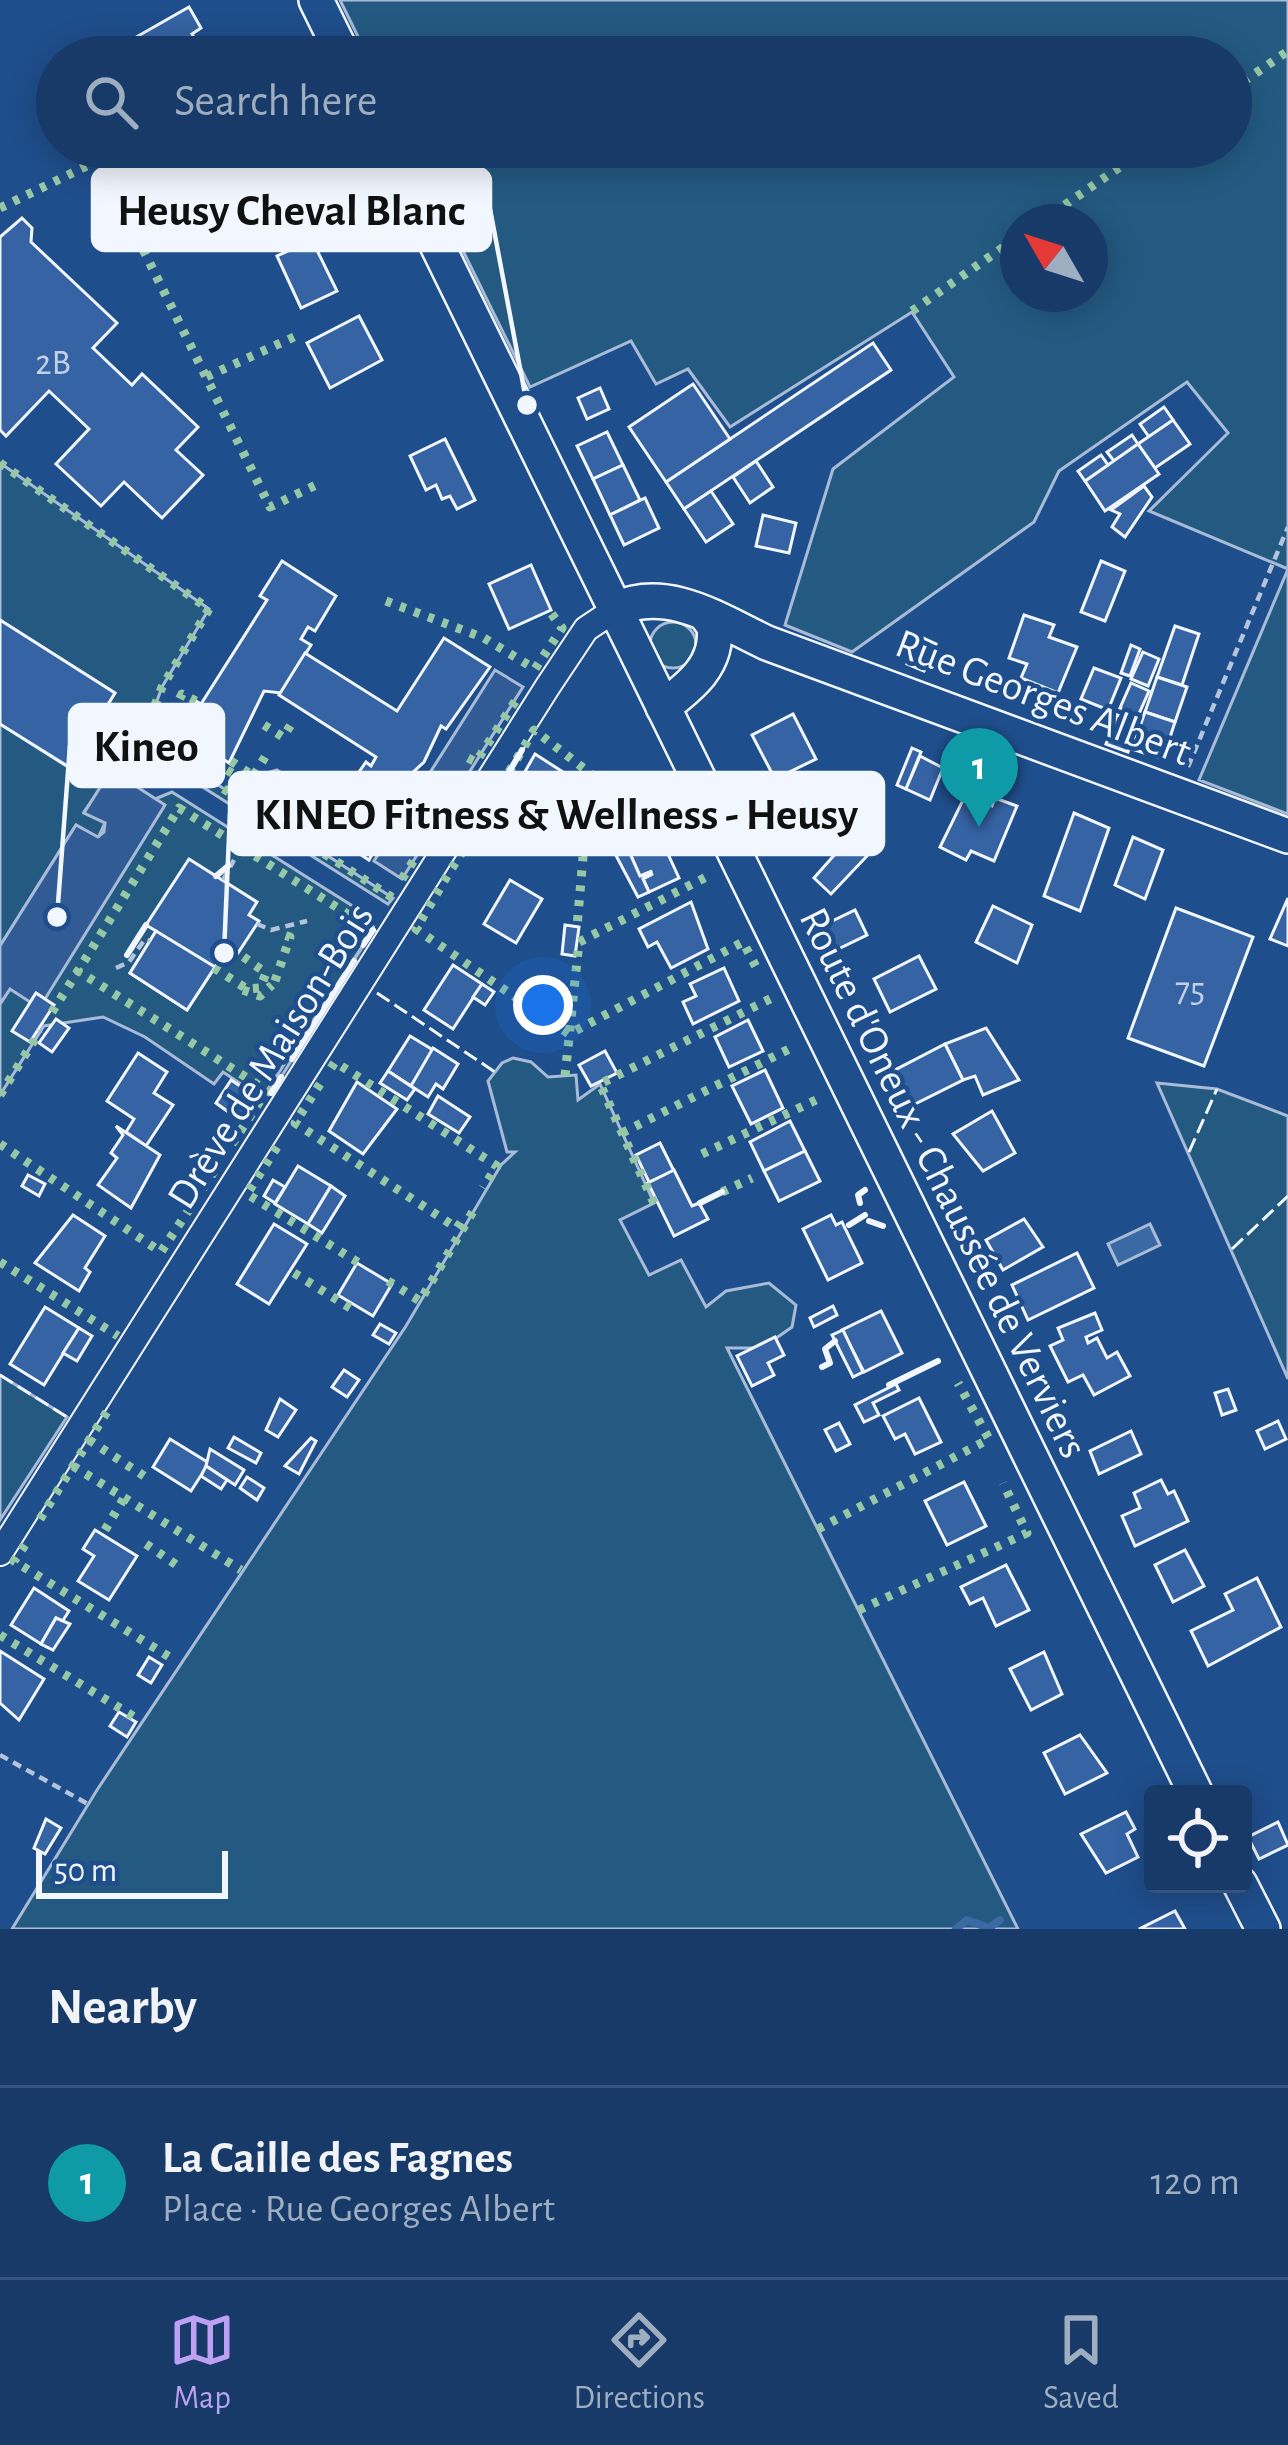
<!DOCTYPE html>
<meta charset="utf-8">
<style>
:root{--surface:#173a69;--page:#244571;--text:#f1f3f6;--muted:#9eadc0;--line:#36547d;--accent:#bca0f2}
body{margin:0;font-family:"Alegreya Sans",sans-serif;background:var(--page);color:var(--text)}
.controls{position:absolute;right:36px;bottom:36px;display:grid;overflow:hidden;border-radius:12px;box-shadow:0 6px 30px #0003}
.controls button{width:108px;height:108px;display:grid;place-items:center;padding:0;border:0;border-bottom:3px solid var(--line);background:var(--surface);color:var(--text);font:60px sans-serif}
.compass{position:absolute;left:1000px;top:204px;width:108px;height:108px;border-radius:50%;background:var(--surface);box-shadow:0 6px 30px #0003;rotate:309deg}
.scale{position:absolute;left:36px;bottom:30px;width:192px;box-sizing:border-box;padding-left:12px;border:6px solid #f2f6ff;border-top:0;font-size:33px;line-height:42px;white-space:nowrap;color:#f2f6ff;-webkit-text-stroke:9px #1f4e8c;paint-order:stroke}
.you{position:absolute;left:543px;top:1005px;width:42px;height:42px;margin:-30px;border:9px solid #fff;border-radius:50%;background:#1a73e8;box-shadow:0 0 0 18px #1a73e833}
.badge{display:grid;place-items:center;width:78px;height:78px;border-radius:50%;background:var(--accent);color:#fff;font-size:39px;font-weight:700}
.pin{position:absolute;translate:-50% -99px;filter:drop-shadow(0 3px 6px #0008)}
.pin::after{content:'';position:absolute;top:63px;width:42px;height:36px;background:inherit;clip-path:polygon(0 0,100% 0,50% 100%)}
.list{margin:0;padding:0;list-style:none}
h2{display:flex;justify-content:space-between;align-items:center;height:156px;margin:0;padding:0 48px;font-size:51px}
h2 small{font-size:39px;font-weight:400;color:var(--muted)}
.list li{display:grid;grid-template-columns:78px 1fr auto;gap:36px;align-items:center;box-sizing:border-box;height:192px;padding:0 48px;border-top:3px solid var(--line)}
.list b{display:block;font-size:45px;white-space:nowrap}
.list p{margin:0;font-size:39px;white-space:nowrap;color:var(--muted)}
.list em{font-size:39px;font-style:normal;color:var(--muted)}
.icon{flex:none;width:66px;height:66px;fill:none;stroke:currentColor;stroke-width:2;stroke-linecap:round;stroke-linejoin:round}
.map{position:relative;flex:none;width:1288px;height:1929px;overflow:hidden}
.search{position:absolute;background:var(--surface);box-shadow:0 6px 30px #0003;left:36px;right:36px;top:36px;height:132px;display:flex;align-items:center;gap:30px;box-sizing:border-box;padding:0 42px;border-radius:66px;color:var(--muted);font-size:45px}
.sheet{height:348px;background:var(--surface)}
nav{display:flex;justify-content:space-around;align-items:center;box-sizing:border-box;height:168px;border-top:3px solid var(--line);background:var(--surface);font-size:33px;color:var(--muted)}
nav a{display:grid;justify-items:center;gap:6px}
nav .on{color:var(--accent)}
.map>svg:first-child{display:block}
.green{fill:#245a82;stroke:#a8bbd7;stroke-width:3;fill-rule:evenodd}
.parking{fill:#305b95;stroke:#a8bbd7;stroke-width:3}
.water{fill:#3b69a3;stroke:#a8bbd7;stroke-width:3}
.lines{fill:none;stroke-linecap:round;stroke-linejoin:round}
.stream{stroke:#3b69a3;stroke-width:8}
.building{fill:#3563a3;stroke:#f2f6ff;stroke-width:3}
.street-casing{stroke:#f2f6ff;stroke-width:28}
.secondary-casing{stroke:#f2f6ff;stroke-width:38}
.path{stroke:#b3c4dc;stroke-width:4.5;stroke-dasharray:9 6;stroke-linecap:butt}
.street{stroke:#1f4e8c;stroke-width:24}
.secondary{stroke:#1f4e8c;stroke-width:33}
.hedge{stroke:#97c8a6;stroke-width:9;stroke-dasharray:6 9;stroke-linecap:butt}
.fence{stroke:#f2f6ff;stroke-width:3;stroke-dasharray:15 6;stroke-linecap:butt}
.wall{stroke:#f2f6ff;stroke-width:6}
.labels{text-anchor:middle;stroke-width:9;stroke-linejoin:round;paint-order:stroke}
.number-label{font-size:36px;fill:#c3d1e8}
.street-label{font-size:42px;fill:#f2f6ff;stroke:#1f4e8c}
.leader{fill:none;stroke:#f2f6ff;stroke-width:4.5}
.callout-dot{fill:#f2f6ff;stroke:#1f4e8c;stroke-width:4.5}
.callout{fill:#f2f6ff;stroke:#f2f6ff;stroke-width:4.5}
.callout-label{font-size:45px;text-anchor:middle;font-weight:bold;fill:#111}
</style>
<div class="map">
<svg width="1288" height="1929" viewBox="0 0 1288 1929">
<rect width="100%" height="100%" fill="#1f4e8c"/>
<g class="green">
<path d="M340 0H1288V814L1199 780 1288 569 1149 511 1228 433 1187 382 1059 471 1034 522 852 652 785 625 833 469 954 377 912 312 730 427 688 369 656 384 631 341 530 387 412 147H1231V57H368ZM1018 222H1090V294H1018Z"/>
<path d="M0 463 209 609 162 687 144 737 393 898 388 904 98 721 115 693 0 620Z"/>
<circle cx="673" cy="645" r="23"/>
<path d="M0 724 71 769 90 741 119 759 120 777 112 771 84 812 105 823 98 838 76 825 0 946Z"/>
<path d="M172 792 370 917 373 930 262 1098 223 1072 214 1084 145 1037 103 1017 44 1026 0 1095V1004L10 989 45 998 164 806 155 799Z"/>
<path d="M513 1058 531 1062 548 1077 576 1075 578 1100 600 1084 654 1203 620 1220 649 1275 681 1260 706 1307 726 1291 769 1283 796 1305 792 1327 762 1348H727L1018 1929H12L97 1790 406 1326 501 1165 515 1152H507L488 1081 502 1063Z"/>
<path d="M1157 1083 1217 1089 1288 1116V1379Z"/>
<path d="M0 1375 67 1417 0 1520Z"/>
</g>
<g class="parking">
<path d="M495 670 523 687 402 879 374 861Z"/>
<path d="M111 770 165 805 45 999 36 993 30 1002 10 989 0 1004V946L76 825 98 837 104 832 105 823 84 813Z"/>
<path d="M373 930 379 933 276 1096 271 1093Z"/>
</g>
<g class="water">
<path d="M277 770 313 793 305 811 265 787 267 773Z"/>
<path d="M1150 1224 1160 1245 1118 1265 1108 1244Z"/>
</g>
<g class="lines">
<path class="stream" d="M956 1929 967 1920 989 1928 1000 1920"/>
</g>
<g class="building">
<path d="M189 7 201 28 192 34 205 57H140L131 40Z"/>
<path d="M236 147H253L274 193 237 210 213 158Z"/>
<path d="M22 218 32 228 31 242 117 323 93 348 132 385 142 374 198 427 176 450 203 475 162 518 124 482 101 506 56 464 89 429 49 391 6 436 0 430V237Z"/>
<path d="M312 240 337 291 301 308 277 256Z"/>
<path d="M359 316 382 360 330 388 307 343Z"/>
<path d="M873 343 891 370 684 509 666 482Z"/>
<path d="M693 384 730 439 666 482 629 427Z"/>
<path d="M600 388 609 409 587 419 578 398Z"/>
<path d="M1164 407 1173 420 1149 437 1140 424Z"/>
<path d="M1173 420 1190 444 1155 468 1138 444Z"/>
<path d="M607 432 623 465 593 479 577 446Z"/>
<path d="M1132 435 1138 444 1114 461 1107 452Z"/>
<path d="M445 439 475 500 457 509 450 496 442 499 436 485 426 490 410 456Z"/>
<path d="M1138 444 1159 474 1105 511 1085 481Z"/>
<path d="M1101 455 1108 465 1085 481 1078 471Z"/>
<path d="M756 461 773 487 750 503 733 477Z"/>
<path d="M623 465 640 500 610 515 593 479Z"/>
<path d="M1144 486 1152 497 1125 537 1112 527 1120 514 1111 510Z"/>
<path d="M711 491 733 524 706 542 684 509Z"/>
<path d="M645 498 659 528 624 545 610 515Z"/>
<path d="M763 515 796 523 789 553 756 546Z"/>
<path d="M282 561 336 596 315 631 308 627 301 639 311 645 281 693 264 691 229 763 177 730 196 701 201 704 267 600 260 596Z"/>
<path d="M1101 561 1125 571 1105 621 1081 612Z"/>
<path d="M531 565 551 610 509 629 489 584Z"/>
<path d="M1024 615 1054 625 1049 637 1077 647 1058 693 1021 678 1027 664 1009 658Z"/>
<path d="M0 620 115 693 69 767 0 724Z"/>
<path d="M1175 626 1199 634 1182 685 1157 677Z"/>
<path d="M919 636 936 644 924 671 907 664Z"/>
<path d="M444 638 490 667 446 729 441 726 424 762 409 776 403 786 408 789 369 860 320 828 366 762 371 766 376 757 279 695 305 653 397 711Z"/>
<path d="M1131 645 1140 649 1130 676 1121 673Z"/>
<path d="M1143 652 1159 659 1148 686 1131 679Z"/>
<path d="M1094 668 1121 678 1108 710 1081 699Z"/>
<path d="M1157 677 1187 687 1175 722 1145 712Z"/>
<path d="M1131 683 1149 691 1138 716 1120 708Z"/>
<path d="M1145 712 1175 722 1163 759 1132 749Z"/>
<path d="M793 714 816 759 775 779 752 735Z"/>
<path d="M1117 715 1138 722 1128 752 1106 744Z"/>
<path d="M912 748 921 752 906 789 897 785Z"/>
<path d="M535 754 563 772 560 777 572 785 553 814 514 791Z"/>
<path d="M920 756 943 768 930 800 906 789Z"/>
<path d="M966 794 992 806 995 798 1017 806 994 861 971 851 966 860 940 847Z"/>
<path d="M1074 813 1109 828 1080 911 1044 896Z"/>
<path d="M661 823 669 839 663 843 679 878 649 892 643 879 652 871 640 876 624 840Z"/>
<path d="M1133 837 1163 850 1145 899 1115 885Z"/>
<path d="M624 840 640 876 653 874 643 879 649 892 638 897 612 848Z"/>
<path d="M844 844 867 856 831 894 814 878Z"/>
<path d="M189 859 257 902 249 915 259 921 238 953 228 947 187 1010 130 973 156 931 146 925Z"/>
<path d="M510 880 542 899 516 943 484 924Z"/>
<path d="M1288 898V946L1270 939Z"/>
<path d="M691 902 708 949 671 968 657 942 648 947 639 929Z"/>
<path d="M993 906 1032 925 1017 963 976 942Z"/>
<path d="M1176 908 1253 937 1204 1066 1128 1038Z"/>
<path d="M855 910 867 935 832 952 820 927Z"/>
<path d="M565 925 579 927 575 956 562 954Z"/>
<path d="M156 931 215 967 187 1010 130 973Z"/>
<path d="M919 956 936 989 890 1012 874 979Z"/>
<path d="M453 965 482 984 453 1029 424 1010Z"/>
<path d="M724 968 739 1001 693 1024 683 1002 696 996 690 984Z"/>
<path d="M482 984 494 992 485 1005 473 997Z"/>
<path d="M36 993 54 1005 30 1042 12 1031Z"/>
<path d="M56 1019 69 1028 52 1052 39 1043Z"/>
<path d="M748 1020 763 1051 729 1067 715 1037Z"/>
<path d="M986 1028 1019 1080 983 1095 975 1076 963 1080 945 1044Z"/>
<path d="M410 1036 433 1050 411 1086 388 1071Z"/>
<path d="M945 1044 963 1080 913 1105 895 1070Z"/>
<path d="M433 1048 458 1064 443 1089 436 1084 428 1097 411 1086Z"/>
<path d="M605 1051 617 1073 591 1086 579 1065Z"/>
<path d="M138 1053 167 1072 154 1093 173 1105 146 1146 126 1132 134 1119 107 1101Z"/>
<path d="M765 1070 783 1108 751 1124 732 1086Z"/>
<path d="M388 1071 415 1089 407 1100 380 1083Z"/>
<path d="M231 1080 257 1097 241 1121 216 1103Z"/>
<path d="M357 1082 397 1109 363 1154 329 1131Z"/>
<path d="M438 1096 470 1117 459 1133 428 1114Z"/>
<path d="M992 1111 1015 1153 983 1171 953 1134Z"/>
<path d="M790 1121 805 1151 764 1171 750 1142Z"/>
<path d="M116 1126 160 1155 131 1208 98 1185 117 1158 111 1153 123 1135Z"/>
<path d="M660 1143 674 1171 649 1182 636 1155Z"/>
<path d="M805 1151 820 1181 779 1201 764 1171Z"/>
<path d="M298 1166 331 1186 308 1224 275 1204Z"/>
<path d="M674 1170 692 1206 699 1203 708 1219 674 1236 648 1183Z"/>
<path d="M28 1175 45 1184 39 1196 22 1186Z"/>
<path d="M273 1180 285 1187 275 1203 264 1196Z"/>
<path d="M331 1186 345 1196 322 1233 308 1224Z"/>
<path d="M73 1215 105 1236 85 1268 90 1272 79 1291 35 1263Z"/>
<path d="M831 1215 836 1225 842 1222 862 1263 828 1280 803 1229Z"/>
<path d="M1024 1219 1043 1247 1003 1270 986 1240Z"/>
<path d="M274 1224 307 1244 269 1304 237 1284Z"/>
<path d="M1077 1253 1094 1288 1028 1320 1012 1285Z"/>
<path d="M357 1263 392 1284 373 1316 338 1295Z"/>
<path d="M833 1306 837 1315 814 1327 810 1318Z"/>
<path d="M45 1307 79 1328 44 1385 10 1364Z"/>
<path d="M881 1311 902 1353 864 1372 842 1330Z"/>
<path d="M1095 1313 1102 1330 1086 1337 1088 1343 1097 1338 1107 1358 1117 1352 1130 1376 1094 1395 1083 1375 1068 1382 1050 1346 1063 1340 1058 1328Z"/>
<path d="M380 1324 396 1333 389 1344 373 1335Z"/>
<path d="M79 1328 92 1336 77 1361 63 1353Z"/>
<path d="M843 1330 863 1372 853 1377 832 1335Z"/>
<path d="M775 1337 784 1355 768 1363 774 1375 752 1386 737 1356Z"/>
<path d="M344 1370 359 1380 347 1397 332 1387Z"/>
<path d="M896 1384 899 1390 873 1403 879 1415 864 1422 855 1405Z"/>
<path d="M1228 1389 1236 1410 1222 1415 1215 1393Z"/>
<path d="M919 1398 941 1442 915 1454 905 1434 895 1439 883 1416Z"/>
<path d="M280 1399 296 1410 278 1437 266 1430Z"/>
<path d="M1278 1421 1286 1439 1265 1449 1257 1431Z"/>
<path d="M839 1423 850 1444 836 1451 825 1430Z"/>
<path d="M1131 1431 1141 1454 1099 1474 1090 1451Z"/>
<path d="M234 1437 261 1453 256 1463 228 1448Z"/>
<path d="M311 1438 316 1441 299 1474 285 1466Z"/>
<path d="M170 1439 209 1463 191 1491 153 1467Z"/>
<path d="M210 1449 244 1470 235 1485 206 1466Z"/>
<path d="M206 1466 227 1480 221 1489 201 1476Z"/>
<path d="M247 1477 264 1488 257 1500 240 1488Z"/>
<path d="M1161 1480 1168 1494 1174 1491 1188 1521 1135 1546 1122 1516 1140 1508 1134 1493Z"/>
<path d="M964 1482 986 1526 947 1545 925 1501Z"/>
<path d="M95 1530 137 1556 109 1600 78 1581 94 1556 83 1549Z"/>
<path d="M1185 1550 1204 1586 1173 1602 1155 1565Z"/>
<path d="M1006 1565 1029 1610 996 1626 983 1598 970 1604 961 1587Z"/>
<path d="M1257 1578 1281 1627 1208 1666 1191 1631 1233 1610 1225 1594Z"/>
<path d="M34 1588 69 1611 62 1622 56 1618 41 1644 11 1625Z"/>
<path d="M56 1618 70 1624 53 1650 41 1644Z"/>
<path d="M0 1651 44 1679 19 1720 0 1703Z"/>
<path d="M1044 1652 1062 1694 1031 1710 1010 1669Z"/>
<path d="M149 1657 162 1665 151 1683 138 1675Z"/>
<path d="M119 1712 136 1722 127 1737 110 1726Z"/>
<path d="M1080 1735 1107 1773 1065 1794 1044 1753Z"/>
<path d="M1126 1812 1135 1829 1127 1834 1138 1857 1106 1873 1081 1834Z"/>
<path d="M46 1819 61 1828 45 1854 34 1848Z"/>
<path d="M1278 1822 1288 1845 1259 1859 1248 1837Z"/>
<path d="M1175 1911 1185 1929H1139Z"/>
</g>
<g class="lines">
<defs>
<path id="street" d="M0 1553 548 686 586 629 616 609"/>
<g id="secondary">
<path d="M316 0 344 57"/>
<path d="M389 147 1196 1794"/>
<path d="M616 609C668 585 720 621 767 643L1288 836"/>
<path d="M663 707C691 686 719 664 714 626L705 614"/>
<path d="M1240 1884 1263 1929"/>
</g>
</defs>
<use href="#street" class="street-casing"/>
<use href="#secondary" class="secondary-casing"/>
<g class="path">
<path d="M1188 767 1288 527"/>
<path d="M223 880 234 860"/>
<path d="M257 924 271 930 307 921"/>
<path d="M116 968 129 962 145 939 150 941"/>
<path d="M0 1755 88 1804"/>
</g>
<use href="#street" class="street"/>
<use href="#secondary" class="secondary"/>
<g class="hedge">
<path d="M1231 90 1288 51"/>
<path d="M0 208 99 160 206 377"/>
<path d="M1040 222 1149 147"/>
<path d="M912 311 1018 237"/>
<path d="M294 337 206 377 270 507 320 483"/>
<path d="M0 463 209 609 162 687 143 737 393 898"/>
<path d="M386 601 484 638 535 669 562 628 551 613"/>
<path d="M196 701 182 694 173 712 183 743 240 778"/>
<path d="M264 725 283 737 294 720"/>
<path d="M265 757 249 783 320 828"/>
<path d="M468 758 476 762 516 700"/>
<path d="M231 761 253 776"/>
<path d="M509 772 534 730 591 774 602 794 549 827"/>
<path d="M545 830 583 857 577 927"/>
<path d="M452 868 478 827"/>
<path d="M447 876 416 929 569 1034 743 942 756 967"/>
<path d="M402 879 451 801"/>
<path d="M214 968 247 989 260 988 266 973 238 953"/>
<path d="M275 981 290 937 284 935"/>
<path d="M243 990 260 996 272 985"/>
<path d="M52 1012 78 971"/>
<path d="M331 1068 335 1062 497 1166 483 1188"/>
<path d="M565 1076 579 942 710 875"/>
<path d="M320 1084 295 1123 457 1228 461 1222"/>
<path d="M271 1093 78 971 179 808 373 930"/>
<path d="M0 1095 40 1031"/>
<path d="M622 1133 793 1047"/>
<path d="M0 1144 161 1252 215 1170"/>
<path d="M232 1144 262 1098"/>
<path d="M277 1147 247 1194 364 1266"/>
<path d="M702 1154 818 1099"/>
<path d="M722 1192 752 1178"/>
<path d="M654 1203 600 1084 772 998"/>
<path d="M0 1262 118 1336"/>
<path d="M294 1273 355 1311"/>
<path d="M388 1281 420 1301 475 1208"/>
<path d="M89 1440 144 1476"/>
<path d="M73 1466 241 1570"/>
<path d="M40 1519 108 1410"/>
<path d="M818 1529 989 1439 958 1383"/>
<path d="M105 1530 124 1498"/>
<path d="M146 1544 181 1568"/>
<path d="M25 1545 14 1561 176 1661"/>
<path d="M859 1610 1027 1533 1003 1483"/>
<path d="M0 1635 136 1718"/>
</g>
<g class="fence">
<path d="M377 993 495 1072"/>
<path d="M1189 1152 1217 1089"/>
<path d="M1232 1249 1288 1196"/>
<path d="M0 1375 67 1417"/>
</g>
<g class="wall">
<path d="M509 772 522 750"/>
<path d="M494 797 522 816"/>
<path d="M216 876 228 866"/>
<path d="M363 945 373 930"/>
<path d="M127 955 146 925"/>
<path d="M292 1059 354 961"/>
<path d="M271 1093 281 1077"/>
<path d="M700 1203 722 1192"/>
<path d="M860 1203 858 1195 865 1190"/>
<path d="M869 1221 883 1226"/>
<path d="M849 1225 865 1215"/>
<path d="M822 1367 830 1363 825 1349 835 1341"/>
<path d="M889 1385 938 1361"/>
</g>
</g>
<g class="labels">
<g class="number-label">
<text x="53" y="374">2B</text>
<text x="1190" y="1001">75</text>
</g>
<g class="street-label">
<text transform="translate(1044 696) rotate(21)" y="15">Rue Georges Albert</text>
<text transform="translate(269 1055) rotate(-58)" y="15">Drève de Maison-Bois</text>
<text transform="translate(945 1182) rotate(64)" y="15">Route d'Oneux - Chaussée de Verviers</text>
</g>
</g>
<path class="leader" d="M527 405L490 209M57 917L70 745M224 953L230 813"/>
<g class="callout-dot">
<circle cx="527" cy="405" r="12"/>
<circle cx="57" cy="917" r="12"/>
<circle cx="224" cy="953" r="12"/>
</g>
<g class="callout">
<rect x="93" y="169" width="397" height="81" rx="12"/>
<rect x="70" y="705" width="153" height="81" rx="12"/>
<rect x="230" y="773" width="653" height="81" rx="12"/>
</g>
<g class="callout-label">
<text x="291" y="225">Heusy Cheval Blanc</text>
<text x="146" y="761">Kineo</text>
<text x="556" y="829">KINEO Fitness &amp; Wellness - Heusy</text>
</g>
</svg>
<div class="controls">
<button><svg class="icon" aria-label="locate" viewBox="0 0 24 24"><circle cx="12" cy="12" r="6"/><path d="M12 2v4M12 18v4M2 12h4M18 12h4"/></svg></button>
</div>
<svg class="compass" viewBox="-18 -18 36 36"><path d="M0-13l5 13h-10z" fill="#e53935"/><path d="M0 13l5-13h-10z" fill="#9eadc0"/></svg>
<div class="scale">50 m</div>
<div class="you"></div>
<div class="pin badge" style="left:979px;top:827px;background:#0f9aa8">1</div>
<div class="search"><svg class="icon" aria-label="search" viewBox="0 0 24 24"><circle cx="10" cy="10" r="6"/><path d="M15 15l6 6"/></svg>Search here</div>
</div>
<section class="sheet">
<h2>Nearby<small></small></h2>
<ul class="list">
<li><span class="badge" style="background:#0f9aa8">1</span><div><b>La Caille des Fagnes</b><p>Place · Rue Georges Albert</p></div><em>120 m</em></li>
</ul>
</section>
<nav>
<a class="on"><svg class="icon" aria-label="map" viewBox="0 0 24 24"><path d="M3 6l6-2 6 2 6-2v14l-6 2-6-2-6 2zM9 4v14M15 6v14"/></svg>Map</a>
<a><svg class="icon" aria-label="directions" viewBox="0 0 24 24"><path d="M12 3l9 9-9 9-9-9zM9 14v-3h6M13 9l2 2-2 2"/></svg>Directions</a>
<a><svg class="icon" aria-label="saved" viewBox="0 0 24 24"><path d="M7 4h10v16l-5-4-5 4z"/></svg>Saved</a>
</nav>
